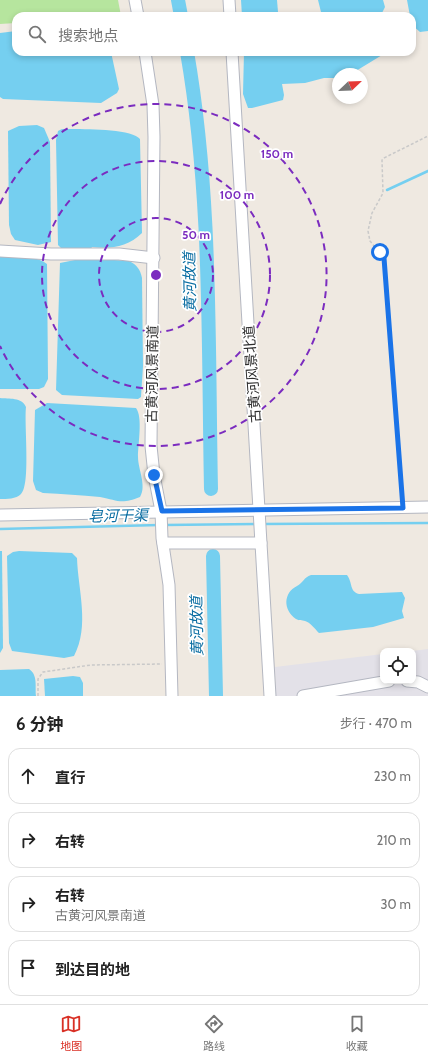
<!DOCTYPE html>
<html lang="zh">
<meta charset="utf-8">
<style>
:root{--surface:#fff;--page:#f2f2f2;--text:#222;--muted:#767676;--line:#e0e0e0;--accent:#d93025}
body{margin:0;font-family:Cabin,"Noto Sans SC",sans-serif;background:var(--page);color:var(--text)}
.controls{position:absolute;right:12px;bottom:12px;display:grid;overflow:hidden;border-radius:8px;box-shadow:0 2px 6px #0003}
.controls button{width:36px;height:36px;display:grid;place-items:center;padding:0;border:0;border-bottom:1px solid var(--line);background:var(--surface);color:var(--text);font:20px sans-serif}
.compass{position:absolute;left:332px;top:68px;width:36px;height:36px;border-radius:50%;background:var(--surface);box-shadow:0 2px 6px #0003;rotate:67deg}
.stop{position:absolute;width:12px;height:12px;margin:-9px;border:3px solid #1a73e8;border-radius:50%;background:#fff}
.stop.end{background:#1a73e8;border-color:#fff;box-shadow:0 1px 4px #0008}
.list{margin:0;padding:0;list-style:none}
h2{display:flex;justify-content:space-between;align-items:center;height:52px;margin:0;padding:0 16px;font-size:17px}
h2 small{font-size:13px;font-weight:400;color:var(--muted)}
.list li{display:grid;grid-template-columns:26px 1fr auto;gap:12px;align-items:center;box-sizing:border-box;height:56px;margin:0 8px 8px;padding:0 8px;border:1px solid var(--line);border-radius:12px}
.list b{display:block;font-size:15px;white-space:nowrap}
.list p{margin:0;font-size:13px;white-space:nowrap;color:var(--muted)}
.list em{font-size:13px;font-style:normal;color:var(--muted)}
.icon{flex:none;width:22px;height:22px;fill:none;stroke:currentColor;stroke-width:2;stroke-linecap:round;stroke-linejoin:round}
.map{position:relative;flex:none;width:428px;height:696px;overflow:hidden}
.search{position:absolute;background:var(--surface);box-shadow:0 2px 6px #0003;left:12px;right:12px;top:12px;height:44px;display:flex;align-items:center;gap:10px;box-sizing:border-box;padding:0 14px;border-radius:12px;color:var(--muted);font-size:15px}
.sheet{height:308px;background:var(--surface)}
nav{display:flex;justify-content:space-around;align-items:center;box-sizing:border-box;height:56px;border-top:1px solid var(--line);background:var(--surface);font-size:11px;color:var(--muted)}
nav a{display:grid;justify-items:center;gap:2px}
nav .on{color:var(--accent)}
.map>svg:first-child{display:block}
.industrial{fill:#e3e1e8}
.green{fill:#b6e59e}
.water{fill:#75cff0}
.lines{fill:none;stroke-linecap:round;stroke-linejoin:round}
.stream{stroke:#75cff0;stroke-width:2.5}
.river{stroke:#75cff0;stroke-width:14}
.minor-casing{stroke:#b4b7c1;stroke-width:13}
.path{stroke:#c9c9c9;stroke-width:1.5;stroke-dasharray:3 2;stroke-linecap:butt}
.minor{stroke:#fff;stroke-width:11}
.route{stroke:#1a73e8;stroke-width:5}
.ring{fill:none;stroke:#7b2cbf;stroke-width:2;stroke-dasharray:7 5}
.labels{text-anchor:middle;stroke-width:3.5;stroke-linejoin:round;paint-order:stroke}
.street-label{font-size:14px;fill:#2e2e2e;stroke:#fff}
.water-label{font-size:15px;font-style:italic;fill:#0d6fa3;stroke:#fff}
.centre{fill:#7b2cbf;stroke:#fff;stroke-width:2}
.ring-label{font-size:12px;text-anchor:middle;font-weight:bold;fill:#7b2cbf;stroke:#fff;stroke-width:3.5;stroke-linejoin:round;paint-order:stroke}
</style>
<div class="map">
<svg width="428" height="696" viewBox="0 0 428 696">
<rect width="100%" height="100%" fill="#efe9e1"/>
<path class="industrial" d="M428 649V696H276L275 667 383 654V681H413L412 651Z"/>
<path class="green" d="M0 0H118L121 16H16V23L0 24Z"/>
<g class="water">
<path d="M241 0H277L278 12 265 16H242Z"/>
<path d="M318 0H383L385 7 382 13 373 16H322Z"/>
<path d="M407 0H428V31L420 32 412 25V16H410Z"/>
<path d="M16 31V52H111L119 89 117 93 101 103 3 99 0 97V33Z"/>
<path d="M244 52H387L351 74H338V78H324L305 83 282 84 284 95 283 100 252 108H248L243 94Z"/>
<path d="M37 125 44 128 50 142 51 242 38 245 15 240 11 234 9 225 8 131 19 126Z"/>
<path d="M62 129C76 129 132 128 140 139L142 233C128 247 111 249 92 247L91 249H62L58 245 56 140 58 131Z"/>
<path d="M0 256C14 256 36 255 47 264L48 379 44 387 39 389H0Z"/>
<path d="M85 258 129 261C137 265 140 269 142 278L143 366 141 397 138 399 62 395 56 390 60 263Z"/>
<path d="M0 398C9 399 22 397 26 407 24 424 31 485 21 494 16 499 7 499 0 499Z"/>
<path d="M47 403 136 408C143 417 138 444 138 457 138 469 147 486 140 497 121 505 117 500 100 497 81 495 62 494 43 493L36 490 33 481 35 410Z"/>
<path d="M0 551H2L3 648 0 653Z"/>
<path d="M19 551 72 553 77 558C78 590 90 626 74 656L64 658 12 651 9 643 7 556 13 552Z"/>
<path d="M311 575H347C353 583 349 591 359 594L402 592 405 598 402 611 404 618 373 627 319 633C315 629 310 622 305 621 302 620 299 621 296 619 283 610 283 593 297 586 303 583 304 577 311 575Z"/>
<path d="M29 669C38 675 35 686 36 696H0V670Z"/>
<path d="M73 676 80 677 83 683V696H45L44 679Z"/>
</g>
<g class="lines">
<g class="stream">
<path d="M387 190 428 171"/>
<path d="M262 524 428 523"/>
<path d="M164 525 257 524"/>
<path d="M0 529 159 525"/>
</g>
<g class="river">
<path d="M178 0 181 16"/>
<path d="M187 52C212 195 208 344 211 489"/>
<path d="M213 556 216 696"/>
</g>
<defs>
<g id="minor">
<path d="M135 0 138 16"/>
<path d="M229 0 230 16"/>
<path d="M145 52 153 105 154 137 151 446 154 475 161 511 162 538 169 585 172 696"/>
<path d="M232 52 270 696"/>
<path d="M0 251 51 254H119L154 258"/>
<path d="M0 515 428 507"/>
<path d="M163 543H261"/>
<path d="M407 681 418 682 428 687"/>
<path d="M303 696 389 681"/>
</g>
</defs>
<use href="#minor" class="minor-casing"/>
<g class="path">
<path d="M402 498 384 258 370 241 368 231 372 213 383 193 382 160 384 158 428 136"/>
<path d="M38 696V679L43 672 91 665 162 664"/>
</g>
<use href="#minor" class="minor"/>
</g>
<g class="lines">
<path class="route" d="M154 475 162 511 403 508 384 258 380 252"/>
</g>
<g class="ring">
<circle cx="156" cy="275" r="57"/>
<circle cx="156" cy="275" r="114"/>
<path d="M0 204A171 171 0 1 1 0 346"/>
</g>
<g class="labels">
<g class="street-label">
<text transform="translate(152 374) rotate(-89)" y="5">古黄河风景南道</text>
<text transform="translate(252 374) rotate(-94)" y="5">古黄河风景北道</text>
</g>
<g class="water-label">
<text transform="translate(190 282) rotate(-91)" y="5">黄河故道</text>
<text transform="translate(118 516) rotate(-1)" y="5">皂河干渠</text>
<text transform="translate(197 626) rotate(-91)" y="5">黄河故道</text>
</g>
</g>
<circle cx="156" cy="275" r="6" class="centre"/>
<g class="ring-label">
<text x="277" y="158">150 m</text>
<text x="237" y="199">100 m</text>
<text x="196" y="239">50 m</text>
</g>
</svg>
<div class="controls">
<button><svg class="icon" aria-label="locate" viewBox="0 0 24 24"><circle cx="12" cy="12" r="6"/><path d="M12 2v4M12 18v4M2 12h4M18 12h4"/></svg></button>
</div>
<svg class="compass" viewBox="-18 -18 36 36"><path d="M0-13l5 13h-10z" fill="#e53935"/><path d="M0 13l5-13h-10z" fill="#767676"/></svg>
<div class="stop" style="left:380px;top:252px"></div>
<div class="stop end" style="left:154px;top:475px"></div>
<div class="search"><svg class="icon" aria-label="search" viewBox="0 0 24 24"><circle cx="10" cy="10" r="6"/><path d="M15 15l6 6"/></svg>搜索地点</div>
</div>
<section class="sheet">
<h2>6 分钟<small>步行 · 470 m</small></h2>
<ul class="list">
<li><svg class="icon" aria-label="ahead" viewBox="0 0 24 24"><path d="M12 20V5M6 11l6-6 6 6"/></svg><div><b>直行</b></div><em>230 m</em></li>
<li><svg class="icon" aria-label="right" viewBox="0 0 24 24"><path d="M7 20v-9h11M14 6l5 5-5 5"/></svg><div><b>右转</b></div><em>210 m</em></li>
<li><svg class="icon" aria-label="right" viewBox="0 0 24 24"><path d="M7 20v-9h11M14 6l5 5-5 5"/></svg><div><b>右转</b><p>古黄河风景南道</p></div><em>30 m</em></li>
<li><svg class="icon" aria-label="arrive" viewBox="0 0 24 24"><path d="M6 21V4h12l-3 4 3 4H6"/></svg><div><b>到达目的地</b></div></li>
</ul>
</section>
<nav>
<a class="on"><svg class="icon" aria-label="map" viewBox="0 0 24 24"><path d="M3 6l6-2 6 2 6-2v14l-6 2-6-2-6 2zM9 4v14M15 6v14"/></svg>地图</a>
<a><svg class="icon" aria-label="directions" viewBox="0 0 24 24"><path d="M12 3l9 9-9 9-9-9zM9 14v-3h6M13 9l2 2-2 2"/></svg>路线</a>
<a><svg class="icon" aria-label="saved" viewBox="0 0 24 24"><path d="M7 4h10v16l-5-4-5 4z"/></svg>收藏</a>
</nav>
